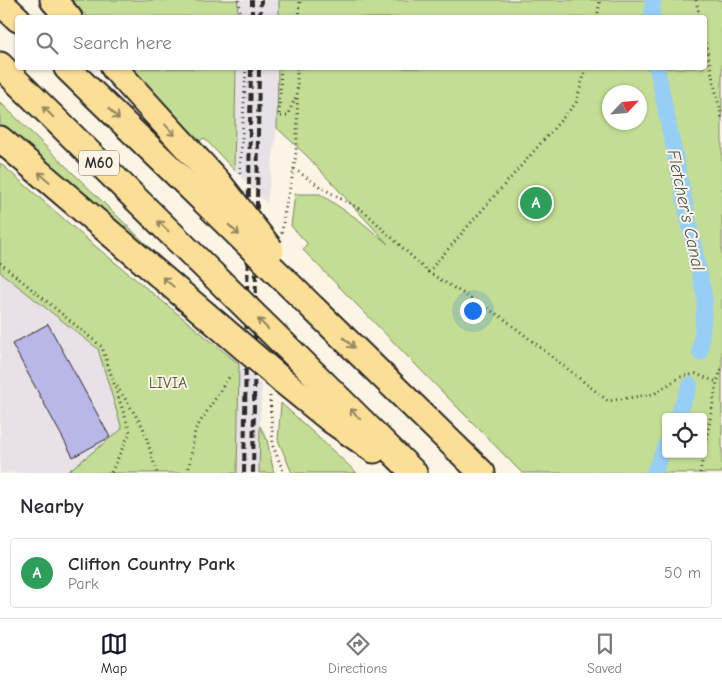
<!DOCTYPE html>
<style>
:root{--surface:#fff;--page:#f2f2f3;--text:#2b2b33;--muted:#7c7c81;--line:#e1e1e2;--accent:#111827}
body{margin:0;font-family:"Comic Neue",sans-serif;background:var(--page);color:var(--text)}
.controls{position:absolute;right:15px;bottom:15px;display:grid;overflow:hidden;border-radius:5px;box-shadow:0 1px 4px #0004}
.controls button{width:45px;height:45px;display:grid;place-items:center;padding:0;border:0;border-bottom:1px solid var(--line);background:var(--surface);color:var(--text);font:25px sans-serif}
.compass{position:absolute;left:602px;top:85px;width:45px;height:45px;border-radius:50%;background:var(--surface);box-shadow:0 1px 4px #0004;rotate:64deg}
.you{position:absolute;left:472px;top:310px;width:18px;height:18px;margin:-12px;border:4px solid #fff;border-radius:50%;background:#1a73e8;box-shadow:0 0 0 8px #1a73e833}
.badge{display:grid;place-items:center;width:32px;height:32px;border-radius:50%;background:var(--accent);color:#fff;font-size:16px;font-weight:700}
.pin{position:absolute;translate:-50% -50%;border:2px solid #fff;box-shadow:0 1px 5px #0006}
.list{margin:0;padding:0;list-style:none}
h2{display:flex;justify-content:space-between;align-items:center;height:65px;margin:0;padding:0 20px;font-size:21px}
h2 small{font-size:16px;font-weight:400;color:var(--muted)}
.list li{display:grid;grid-template-columns:32px 1fr auto;gap:15px;align-items:center;box-sizing:border-box;height:70px;margin:0 10px 10px;padding:0 10px;border:1px solid var(--line);border-radius:5px}
.list b{display:block;font-size:19px;white-space:nowrap}
.list p{margin:0;font-size:16px;white-space:nowrap;color:var(--muted)}
.list em{font-size:16px;font-style:normal;color:var(--muted)}
.icon{flex:none;width:28px;height:28px;fill:none;stroke:currentColor;stroke-width:2;stroke-linecap:round;stroke-linejoin:round}
.map{position:relative;flex:none;width:722px;height:473px;overflow:hidden}
.search{position:absolute;background:var(--surface);box-shadow:0 1px 4px #0004;left:15px;right:15px;top:15px;height:55px;display:flex;align-items:center;gap:12px;box-sizing:border-box;padding:0 18px;border-radius:5px;color:var(--muted);font-size:19px}
.sheet{height:145px;background:var(--surface)}
nav{display:flex;justify-content:space-around;align-items:center;box-sizing:border-box;height:70px;border-top:1px solid var(--line);background:var(--surface);font-size:14px;color:var(--muted)}
nav a{display:grid;justify-items:center;gap:2px}
nav .on{color:var(--accent)}
.map>svg:first-child{display:block}
.built{fill:#e8e2e6}
.green{fill:#c3dd94;stroke:#778460;fill-rule:evenodd}
.lines{fill:none;stroke-linecap:round;stroke-linejoin:round}
.canal{stroke:#97cef6;stroke-width:16}
.building{fill:#b9b6e8;stroke:#2b2b2b}
.highway-casing{stroke:#2b2b2b;stroke-width:29}
.path{stroke:#2b2b2b;stroke-width:3;stroke-dasharray:1 4;stroke-linecap:butt}
.highway{stroke:#fbdf96;stroke-width:25}
.rail{stroke:#2b2b2b;stroke-width:4;stroke-dasharray:8 4;stroke-linecap:butt}
.highway-bridge-casing{stroke:#2b2b2b;stroke-width:29;stroke-linecap:butt}
.highway-bridge{stroke:#fbdf96;stroke-width:25}
.oneway{stroke:#938560}
.labels{text-anchor:middle;stroke-width:4;stroke-linejoin:round;paint-order:stroke}
.shield{fill:#fcf5e5;stroke:#6a6863;stroke-width:1}
.shield-label{font-size:15px;font-weight:bold;fill:#2b2b2b}
.park-label{font-size:16px;fill:#515845;stroke:#fcf5e5}
.water-label{font-size:18px;font-style:italic;fill:#46545e;stroke:#fcf5e5}
</style>
<div class="map">
<svg width="722" height="473" viewBox="0 0 722 473">
<rect width="100%" height="100%" fill="#fcf5e5"/>
<filter id="ink" filterUnits="userSpaceOnUse"><feTurbulence type="fractalNoise" baseFrequency=".02" numOctaves="2"/><feDisplacementMap in="SourceGraphic" scale="10" xChannelSelector="R" yChannelSelector="G"/><feConvolveMatrix kernelMatrix="1 2 1 2 8 2 1 2 1" color-interpolation-filters="sRGB"/></filter>
<g filter="url(#ink)">
<g class="built">
<path d="M238 0H279V17L237 18Z"/>
<path d="M236 68H278L277 128 267 204 234 170Z"/>
<path d="M0 272 98 349 122 429 90 473H0Z"/>
<path d="M228 353 262 385 260 426 267 440 274 473H223Z"/>
</g>
<g class="green">
<path d="M72 0H238L237 17H87Z"/>
<path d="M279 0H722V473H522L303 250 307 243 291 226 295 194H320L359 220 388 244 307 156 277 128 278 68H704V18H279ZM610 92H640V122H610ZM666 417H703V454H666Z"/>
<path d="M131 68H236L234 170 204 138 200 141Z"/>
<path d="M0 102 178 275 174 279 0 126Z"/>
<path d="M0 163 89 241 239 364 237 473H66L122 429 98 349 0 272Z"/>
<path d="M281 403 357 473H292L278 440Z"/>
<path d="M260 426 267 440 274 473H259Z"/>
</g>
<g class="lines">
<g class="canal">
<path d="M652 18 653 0"/>
<path d="M657 68 705 300 700 353"/>
<path d="M677 417 690 385"/>
<path d="M654 473 666 444"/>
</g>
</g>
<path class="building" d="M48 324 110 437 73 457 12 344Z"/>
<g class="lines">
<defs>
<g id="highway">
<path d="M53 0 69 18"/>
<path d="M0 2 18 19"/>
<path d="M0 65 198 260"/>
<path d="M67 68 199 196"/>
<path d="M114 68 218 182"/>
<path d="M0 139 205 314"/>
<path d="M314 309 482 473"/>
<path d="M298 358 414 473"/>
<path d="M283 381 331 420 374 450"/>
</g>
</defs>
<use href="#highway" class="highway-casing"/>
<g class="path">
<path d="M239 0 241 18"/>
<path d="M696 0 700 18"/>
<path d="M299 18 300 0"/>
<path d="M597 18 600 0"/>
<path d="M704 38 722 119"/>
<path d="M281 68 279 116H287L296 97"/>
<path d="M294 169 322 188 365 212 428 272 503 318 608 401 654 394 680 377 696 374 717 382"/>
<path d="M240 173 246 68"/>
<path d="M282 233C284 210 290 190 294 168 299 135 297 101 297 68"/>
<path d="M0 263 102 347 130 432 111 473"/>
<path d="M428 272 576 103 586 68"/>
<path d="M117 386 143 427 157 473"/>
<path d="M270 396 273 446 284 473"/>
<path d="M188 473 195 430 231 374"/>
<path d="M700 473 717 382 722 367"/>
</g>
<use href="#highway" class="highway"/>
<g class="rail">
<path d="M252 18V0"/>
<path d="M260 18 261 0"/>
<path d="M244 473 251 68"/>
<path d="M253 473 259 68"/>
</g>
<defs>
<g id="highway-bridge">
<path d="M218 182 271 250"/>
<path d="M199 196 314 309"/>
<path d="M198 260 298 358"/>
<path d="M205 314 283 381"/>
</g>
</defs>
<use href="#highway-bridge" class="highway-bridge-casing"/>
<use href="#highway-bridge" class="highway-bridge"/>
</g>
<defs><path id="oneway-shaft" d="M-6 0H5M1.5-3L5.5 0L1.5 3" fill="none" stroke-width="1.6" stroke-linecap="round" stroke-linejoin="round" transform="scale(1.25)"/></defs>
<g class="oneway">
<use href="#oneway-shaft" transform="translate(48 112) rotate(-135)"/>
<use href="#oneway-shaft" transform="translate(114 114) rotate(44)"/>
<use href="#oneway-shaft" transform="translate(170 130) rotate(48)"/>
<use href="#oneway-shaft" transform="translate(44 177) rotate(-139)"/>
<use href="#oneway-shaft" transform="translate(163 226) rotate(-136)"/>
<use href="#oneway-shaft" transform="translate(234 230) rotate(44)"/>
<use href="#oneway-shaft" transform="translate(168 282) rotate(-140)"/>
<use href="#oneway-shaft" transform="translate(263 324) rotate(-135)"/>
<use href="#oneway-shaft" transform="translate(349 343) rotate(44)"/>
<use href="#oneway-shaft" transform="translate(355 414) rotate(-135)"/>
</g>
</g>
<g class="labels">
<rect class="shield" x="79" y="150.5" width="40" height="25" rx="4"/>
<g class="shield-label">
<text x="99" y="168">M60</text>
</g>
<g class="park-label">
<text x="168" y="388">LIVIA</text>
</g>
<g class="water-label">
<text transform="translate(686 210) rotate(78)" y="6">Fletcher's Canal</text>
</g>
</g>
</svg>
<div class="controls">
<button><svg class="icon" aria-label="locate" viewBox="0 0 24 24"><circle cx="12" cy="12" r="6"/><path d="M12 2v4M12 18v4M2 12h4M18 12h4"/></svg></button>
</div>
<svg class="compass" viewBox="-18 -18 36 36"><path d="M0-13l5 13h-10z" fill="#e53935"/><path d="M0 13l5-13h-10z" fill="#7c7c81"/></svg>
<div class="you"></div>
<div class="pin badge" style="left:536px;top:203px;background:#2e9e5b">A</div>
<div class="search"><svg class="icon" aria-label="search" viewBox="0 0 24 24"><circle cx="10" cy="10" r="6"/><path d="M15 15l6 6"/></svg>Search here</div>
</div>
<section class="sheet">
<h2>Nearby<small></small></h2>
<ul class="list">
<li><span class="badge" style="background:#2e9e5b">A</span><div><b>Clifton Country Park</b><p>Park</p></div><em>50 m</em></li>
</ul>
</section>
<nav>
<a class="on"><svg class="icon" aria-label="map" viewBox="0 0 24 24"><path d="M3 6l6-2 6 2 6-2v14l-6 2-6-2-6 2zM9 4v14M15 6v14"/></svg>Map</a>
<a><svg class="icon" aria-label="directions" viewBox="0 0 24 24"><path d="M12 3l9 9-9 9-9-9zM9 14v-3h6M13 9l2 2-2 2"/></svg>Directions</a>
<a><svg class="icon" aria-label="saved" viewBox="0 0 24 24"><path d="M7 4h10v16l-5-4-5 4z"/></svg>Saved</a>
</nav>
